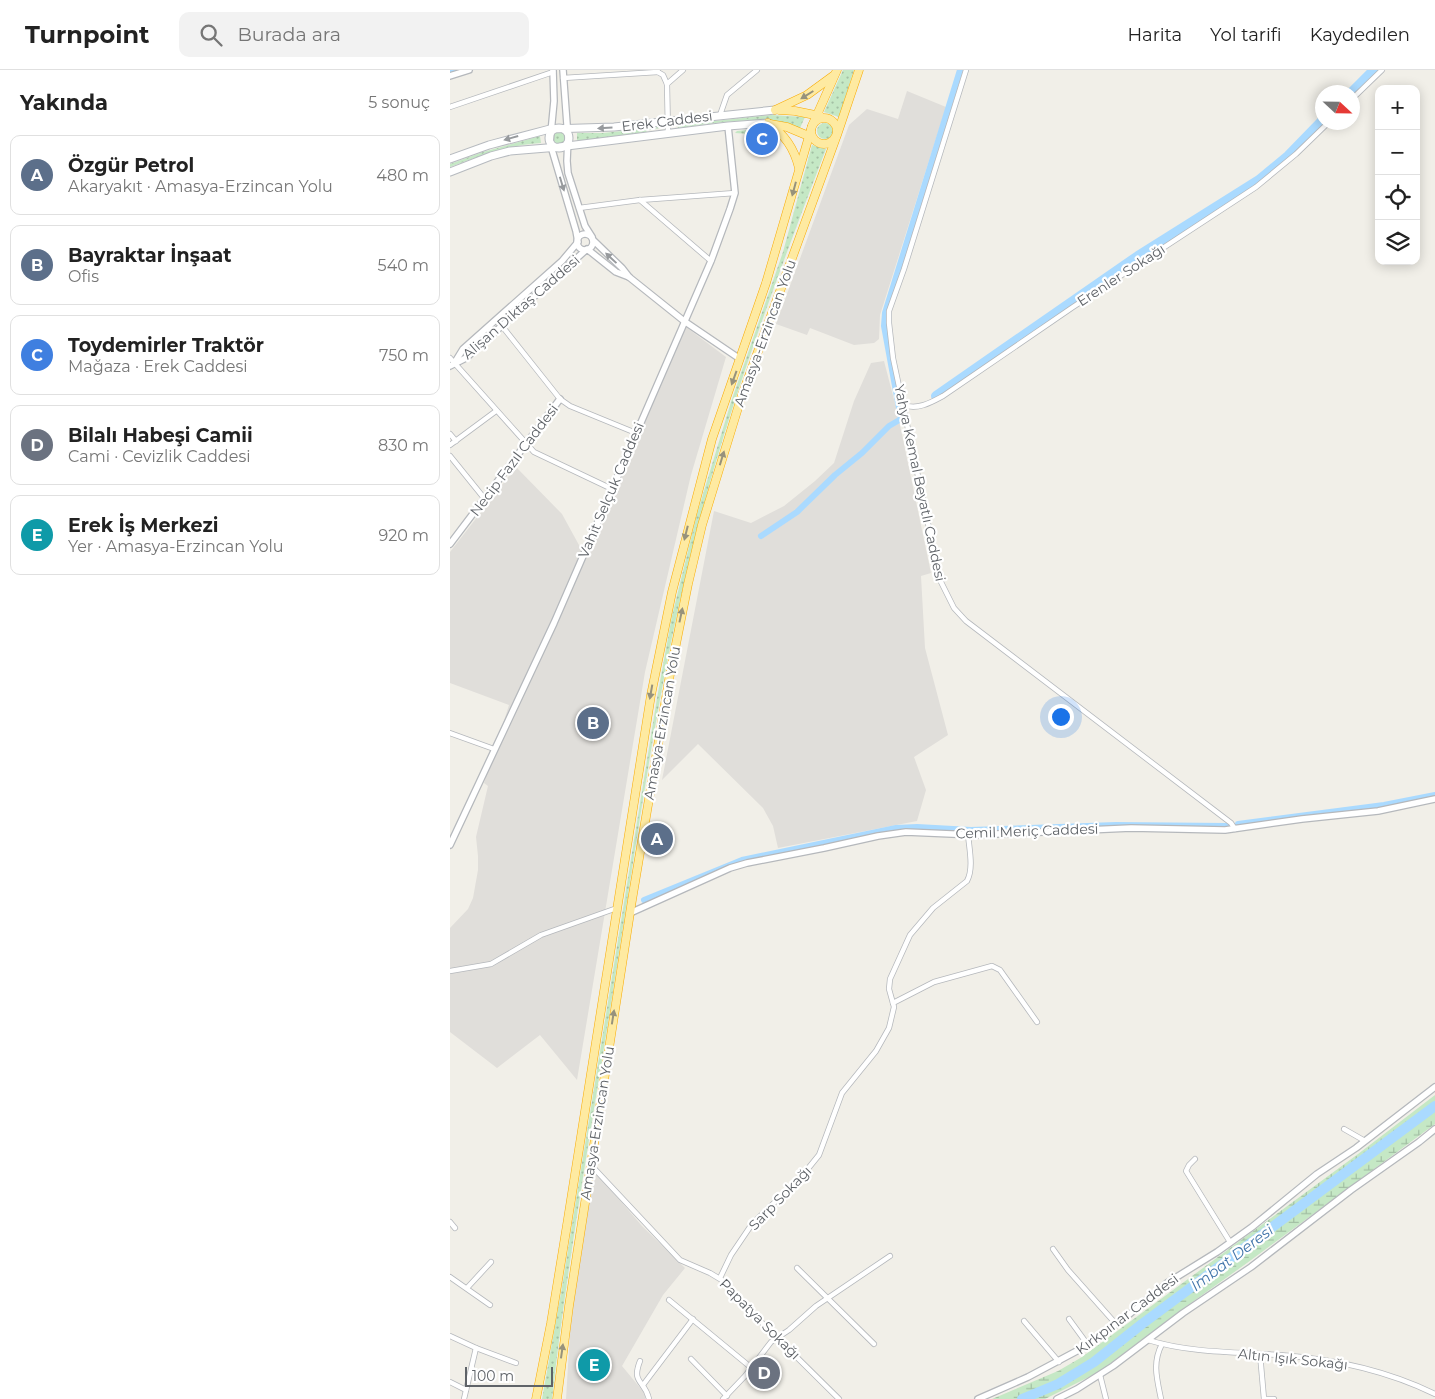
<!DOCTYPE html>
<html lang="tr">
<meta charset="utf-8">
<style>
:root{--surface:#fff;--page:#f2f2f2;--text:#222;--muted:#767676;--line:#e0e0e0;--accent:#111827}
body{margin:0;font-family:Montserrat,sans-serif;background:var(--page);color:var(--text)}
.controls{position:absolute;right:15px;top:15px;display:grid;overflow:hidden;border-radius:10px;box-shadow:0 2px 12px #0003}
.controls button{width:45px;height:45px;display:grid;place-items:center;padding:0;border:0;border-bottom:1px solid var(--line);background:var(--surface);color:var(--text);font:25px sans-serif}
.compass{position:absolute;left:865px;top:15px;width:45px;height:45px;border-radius:50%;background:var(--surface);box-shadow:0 2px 12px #0003;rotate:112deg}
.scale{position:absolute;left:15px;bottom:12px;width:88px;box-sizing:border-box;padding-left:5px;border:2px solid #5f6368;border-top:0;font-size:14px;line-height:18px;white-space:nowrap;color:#5f6368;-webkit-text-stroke:4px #fff;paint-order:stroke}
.you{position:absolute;left:610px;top:646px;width:18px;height:18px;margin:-12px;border:4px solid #fff;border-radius:50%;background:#1a73e8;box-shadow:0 0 0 8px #1a73e833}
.badge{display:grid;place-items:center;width:32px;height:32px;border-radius:50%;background:var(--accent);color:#fff;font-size:16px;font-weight:700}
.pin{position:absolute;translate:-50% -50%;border:2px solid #fff;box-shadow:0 1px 5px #0006}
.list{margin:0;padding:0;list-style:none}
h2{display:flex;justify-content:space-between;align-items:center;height:65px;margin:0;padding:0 20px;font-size:21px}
h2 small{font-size:16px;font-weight:400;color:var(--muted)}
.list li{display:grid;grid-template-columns:32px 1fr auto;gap:15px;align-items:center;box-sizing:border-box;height:80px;margin:0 10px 10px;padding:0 10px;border:1px solid var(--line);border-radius:10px}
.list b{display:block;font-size:19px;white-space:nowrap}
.list p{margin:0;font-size:16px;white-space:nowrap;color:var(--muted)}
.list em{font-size:16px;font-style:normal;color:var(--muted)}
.icon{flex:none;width:28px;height:28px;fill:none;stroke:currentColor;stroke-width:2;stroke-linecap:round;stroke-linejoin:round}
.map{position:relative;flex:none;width:985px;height:1329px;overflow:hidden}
header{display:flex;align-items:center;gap:30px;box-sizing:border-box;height:70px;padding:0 25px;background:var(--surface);border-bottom:1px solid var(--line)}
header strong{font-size:24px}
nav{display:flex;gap:28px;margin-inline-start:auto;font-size:18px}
.search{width:350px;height:45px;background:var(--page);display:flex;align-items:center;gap:12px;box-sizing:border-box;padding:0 18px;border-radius:10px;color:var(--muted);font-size:19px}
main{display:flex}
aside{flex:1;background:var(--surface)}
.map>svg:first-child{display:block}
.industrial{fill:#e0deda}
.grass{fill:url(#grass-dots)}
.wetland{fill:url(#wetland-marsh)}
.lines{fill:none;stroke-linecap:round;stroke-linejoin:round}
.canal{stroke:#aadaff;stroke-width:6}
.river{stroke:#aadaff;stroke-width:10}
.minor-casing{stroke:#b5b8bc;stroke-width:6}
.tertiary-casing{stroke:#b5b8bc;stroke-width:8}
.secondary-casing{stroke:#b6babf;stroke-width:9}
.trunk-casing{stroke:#f9ab00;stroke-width:9}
.minor{stroke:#fff;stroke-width:4.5}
.tertiary{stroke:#fff;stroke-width:5.5}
.secondary{stroke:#fff;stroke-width:7}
.trunk{stroke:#feeaa1;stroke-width:8}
.oneway{fill:#97927c}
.oneway2{fill:#979a9d}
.labels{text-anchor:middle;stroke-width:4.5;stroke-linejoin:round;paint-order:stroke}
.street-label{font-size:14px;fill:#5f6368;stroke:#fff}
.water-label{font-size:15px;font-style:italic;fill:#4174aa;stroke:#fff}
</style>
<header>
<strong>Turnpoint</strong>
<div class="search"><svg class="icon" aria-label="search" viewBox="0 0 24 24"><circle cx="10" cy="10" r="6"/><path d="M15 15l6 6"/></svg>Burada ara</div>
<nav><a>Harita</a><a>Yol tarifi</a><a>Kaydedilen</a></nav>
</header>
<main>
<aside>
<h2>Yakında<small>5 sonuç</small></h2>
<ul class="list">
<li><span class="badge" style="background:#5c6f8a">A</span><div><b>Özgür Petrol</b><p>Akaryakıt · Amasya-Erzincan Yolu</p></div><em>480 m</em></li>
<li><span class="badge" style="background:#5c6f8a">B</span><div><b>Bayraktar İnşaat</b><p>Ofis</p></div><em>540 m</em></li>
<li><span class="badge" style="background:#3f7fe0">C</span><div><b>Toydemirler Traktör</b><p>Mağaza · Erek Caddesi</p></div><em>750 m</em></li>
<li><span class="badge" style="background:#6b7280">D</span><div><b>Bilalı Habeşi Camii</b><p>Cami · Cevizlik Caddesi</p></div><em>830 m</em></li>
<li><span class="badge" style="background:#0f9aa8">E</span><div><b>Erek İş Merkezi</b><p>Yer · Amasya-Erzincan Yolu</p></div><em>920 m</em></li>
</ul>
</aside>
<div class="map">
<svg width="985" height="1329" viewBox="0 0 985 1329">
<defs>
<pattern id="grass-dots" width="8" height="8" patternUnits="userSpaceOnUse" patternTransform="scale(1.25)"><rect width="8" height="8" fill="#c5e8c5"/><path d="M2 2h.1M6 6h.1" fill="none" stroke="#a3c0a4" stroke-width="1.8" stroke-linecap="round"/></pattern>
<pattern id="wetland-marsh" width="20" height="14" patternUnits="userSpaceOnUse" patternTransform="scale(1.25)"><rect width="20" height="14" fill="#c5e8c5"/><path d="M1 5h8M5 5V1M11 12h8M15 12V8" fill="none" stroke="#a3c0a4"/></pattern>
</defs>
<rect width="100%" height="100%" fill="#f1efe8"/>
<g class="industrial">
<path d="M457 21 496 37 430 245 429 269 424 273 404 275 360 258 357 265 326 254 399 55 417 39 448 49Z"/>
<path d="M236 257 276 287 241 405 195 602 127 1010 90 965 47 998 0 962V858L18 839 23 828 28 800V786L26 767 38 716 34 713 59 635 0 613V482L66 397 112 444 135 486Z"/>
<path d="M434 291 447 341 481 503 471 506 475 578 498 665 464 687 476 720 467 751 328 778 323 756 313 738 248 674 212 710 264 441 301 453 334 436 365 411 384 393 404 331 421 293Z"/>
<path d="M143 1099 192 1156 235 1198 213 1225 172 1296 196 1325 195 1329H116L121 1245Z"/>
</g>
<g class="grass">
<path d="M393 0H404L389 47 374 42Z"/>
<path d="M321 45 355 47 350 58C311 44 269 53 228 58L227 55Z"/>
<circle cx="375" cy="61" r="8"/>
<path d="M210 57V58L198 60 196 62 127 71V63H153Z"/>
<path d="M307 59 327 65 324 70 309 64 307 60 299 62V64L285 63 287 61Z"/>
<circle cx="109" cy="68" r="6"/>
<path d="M90 66 91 73C59 75 29 86 0 97V94L33 82Z"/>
<path d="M362 75 376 79C330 199 284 321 251 445 211 592 191 745 167 895 145 1040 118 1184 102 1329H92L112 1217 207 628 222 546 247 444 281 332 333 182Z"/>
</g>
<path class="wetland" d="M985 1025V1054L797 1193 734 1238 649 1302 595 1329H542L608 1301 632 1287 908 1084Z"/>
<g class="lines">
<g class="canal">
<path d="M0 1 4 0"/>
<path d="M311 466 347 442 385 405 412 383 439 356 451 349 434 256 435 243 510 0"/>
<path d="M788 754 934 735 985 725"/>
<path d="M194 830 292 790 446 758 467 757 521 760 666 755 777 756"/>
</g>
<g class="river">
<path d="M902 22 924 0"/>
<path d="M486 326 688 186 809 110 838 86 872 51"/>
<path d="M572 1329 608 1314 644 1292 692 1254 985 1036"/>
</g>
<defs>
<g id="minor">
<path d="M516 0 454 199 439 241V253L443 288 490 510 504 538 516 551 781 753 785 759"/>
<path d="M206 1 213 5 217 14 218 62"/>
<path d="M113 8 208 2"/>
<path d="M217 14 233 0"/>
<path d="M902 29 932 0"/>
<path d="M0 37 103 2"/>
<path d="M270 45 277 25 307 0"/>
<path d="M190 130 261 191"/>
<path d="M129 138 190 130 285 123"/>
<path d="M52 256 110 329 120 336 186 363"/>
<path d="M0 288 84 382 162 419"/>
<path d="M453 335C468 340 480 333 493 326L623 237 806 117 846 84 879 52"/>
<path d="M0 364 6 371"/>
<path d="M0 375 46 341"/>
<path d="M0 386 34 428"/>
<path d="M0 663 44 679"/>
<path d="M0 901 41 894 91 865 167 838"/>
<path d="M443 933 484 912 542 896 550 900 587 952"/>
<path d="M894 1059 915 1071"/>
<path d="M745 1089 739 1095 736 1101 780 1172"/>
<path d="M140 1094 230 1190 260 1203 275 1212 293 1234 389 1329"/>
<path d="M0 1152 5 1158"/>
<path d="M603 1179 618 1200 666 1254"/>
<path d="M347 1198 424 1274"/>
<path d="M0 1207 40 1235"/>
<path d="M270 1208 281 1185 302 1154 352 1106 369 1085 392 1023 426 981 439 958 444 937 439 919 440 909 460 865 483 838 517 811C524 798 519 778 518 764"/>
<path d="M17 1218 41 1192"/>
<path d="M219 1230 298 1295"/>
<path d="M619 1249 638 1275"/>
<path d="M574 1251 609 1292"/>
<path d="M0 1266 26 1278 66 1293"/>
<path d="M698 1270C740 1283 786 1282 830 1285 884 1289 936 1300 985 1324"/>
<path d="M810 1284 814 1329"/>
<path d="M241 1289 277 1326"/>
<path d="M190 1291C181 1314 195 1310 199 1329"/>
<path d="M650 1305 656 1329"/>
<path d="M0 1312 16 1320"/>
<path d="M193 1315 243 1249"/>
<path d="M14 1329 26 1278"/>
<path d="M273 1329 295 1306 321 1272 339 1260 366 1236 440 1186"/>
<path d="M711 1329C707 1309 702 1293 712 1274"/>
<path d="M814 1329H824"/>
</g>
<g id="tertiary">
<path d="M113 0 118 68 117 91 118 103 135 156 142 167"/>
<path d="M0 6 19 0"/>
<circle cx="135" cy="172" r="8"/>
<path d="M143 170 172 198 179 207 234 251 290 289"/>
<path d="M5 292 13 279 112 191 128 172 126 161 100 73 104 31 103 0"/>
<path d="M0 296 16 288 137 179 166 202 179 207"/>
<path d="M0 474 110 329"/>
<path d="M0 775 104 553 261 191 280 139 285 123 278 56"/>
<path d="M180 843 280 798 297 793 374 778 428 766 456 762 525 765 681 758 775 760 852 749 928 741 985 729"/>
<path d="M528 1329 578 1307 638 1275 676 1247 717 1213 767 1182 802 1157 867 1104 906 1078 985 1017"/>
<path d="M607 1329 627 1319 663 1296 733 1243 801 1197 901 1120 969 1072 985 1059"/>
</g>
<g id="secondary">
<circle cx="109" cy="68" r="10"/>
<path d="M0 89 39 75 100 59 164 57 325 40"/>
<path d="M0 102 41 86 60 81 109 77 278 56 318 53"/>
</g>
<g id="trunk">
<path d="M325 40 357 25 383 6"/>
<path d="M329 40 345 41 370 46"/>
<circle cx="374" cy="61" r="13"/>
<path d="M318 53C335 65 344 78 349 98"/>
<path d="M320 54 337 57 361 67"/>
<path d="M86 1329 101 1253 117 1155 201 625 222 522 262 369 316 213 362 56 387 0"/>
<path d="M107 1329 119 1236 182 830 220 604 238 514 252 455 291 328 387 65 409 0"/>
</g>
</defs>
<use href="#minor" class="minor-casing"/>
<use href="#tertiary" class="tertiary-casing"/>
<use href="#secondary" class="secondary-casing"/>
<use href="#trunk" class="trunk-casing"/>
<use href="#minor" class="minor"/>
<use href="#tertiary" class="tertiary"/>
<use href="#secondary" class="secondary"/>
<use href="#trunk" class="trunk"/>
</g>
<defs><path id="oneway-solid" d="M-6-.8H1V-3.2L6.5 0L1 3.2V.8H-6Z" transform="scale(1.25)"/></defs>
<g class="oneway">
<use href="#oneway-solid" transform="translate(357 25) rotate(148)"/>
<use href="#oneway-solid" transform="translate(344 119) rotate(105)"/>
<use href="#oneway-solid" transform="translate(284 308) rotate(110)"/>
<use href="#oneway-solid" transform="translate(272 388) rotate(-73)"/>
<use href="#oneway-solid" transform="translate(236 463) rotate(104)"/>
<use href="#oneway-solid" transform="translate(231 545) rotate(-78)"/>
<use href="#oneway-solid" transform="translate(201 622) rotate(100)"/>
<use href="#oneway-solid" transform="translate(163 947) rotate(-81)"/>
<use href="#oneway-solid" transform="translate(112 1281) rotate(-82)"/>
</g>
<g class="oneway2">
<use href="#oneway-solid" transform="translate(155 58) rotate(177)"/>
<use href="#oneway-solid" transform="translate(61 68) rotate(164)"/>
<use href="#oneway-solid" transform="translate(112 114) rotate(73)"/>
<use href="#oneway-solid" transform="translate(161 188) rotate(-137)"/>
</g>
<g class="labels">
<g class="street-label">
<text transform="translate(217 51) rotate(-7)" y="5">Erek Caddesi</text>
<text transform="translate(671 205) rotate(-33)" y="5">Erenler Sokağı</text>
<text transform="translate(71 237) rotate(-41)" y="5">Alişan Diktaş Caddesi</text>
<text transform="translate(315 263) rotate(-70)" y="5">Amasya-Erzincan Yolu</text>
<text transform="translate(64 390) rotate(-53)" y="5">Necip Fazıl Caddesi</text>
<text transform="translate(470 413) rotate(78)" y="5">Yahya Kemal Beyatlı Caddesi</text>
<text transform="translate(161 420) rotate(-67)" y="5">Vahit Selçuk Caddesi</text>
<text transform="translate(212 653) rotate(-80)" y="5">Amasya-Erzincan Yolu</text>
<text transform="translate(577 761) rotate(-2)" y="5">Cemil Meriç Caddesi</text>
<text transform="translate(147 1053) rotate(-81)" y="5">Amasya-Erzincan Yolu</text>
<text transform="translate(330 1128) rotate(-46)" y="5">Sarp Sokağı</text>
<text transform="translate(677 1244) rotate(-37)" y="5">Kırkpınar Caddesi</text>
<text transform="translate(310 1249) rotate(45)" y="5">Papatya Sokağı</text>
<text transform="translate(843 1289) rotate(6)" y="5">Altın Işık Sokağı</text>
</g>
<g class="water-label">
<text transform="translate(782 1188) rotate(-37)" y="5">İmbat Deresi</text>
</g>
</g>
</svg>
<div class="controls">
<button>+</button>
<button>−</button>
<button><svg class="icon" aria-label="locate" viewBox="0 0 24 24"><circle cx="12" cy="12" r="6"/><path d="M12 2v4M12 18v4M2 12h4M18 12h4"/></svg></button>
<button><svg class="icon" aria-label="layers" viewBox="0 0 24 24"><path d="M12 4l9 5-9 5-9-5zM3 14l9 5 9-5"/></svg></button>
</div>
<svg class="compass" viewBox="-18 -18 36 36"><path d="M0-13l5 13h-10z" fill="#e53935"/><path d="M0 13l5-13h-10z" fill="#767676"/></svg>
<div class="scale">100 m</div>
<div class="you"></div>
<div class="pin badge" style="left:207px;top:769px;background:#5c6f8a">A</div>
<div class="pin badge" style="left:143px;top:653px;background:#5c6f8a">B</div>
<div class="pin badge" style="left:312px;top:69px;background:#3f7fe0">C</div>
<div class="pin badge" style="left:314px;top:1303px;background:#6b7280">D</div>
<div class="pin badge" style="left:144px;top:1295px;background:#0f9aa8">E</div>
</div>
</main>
